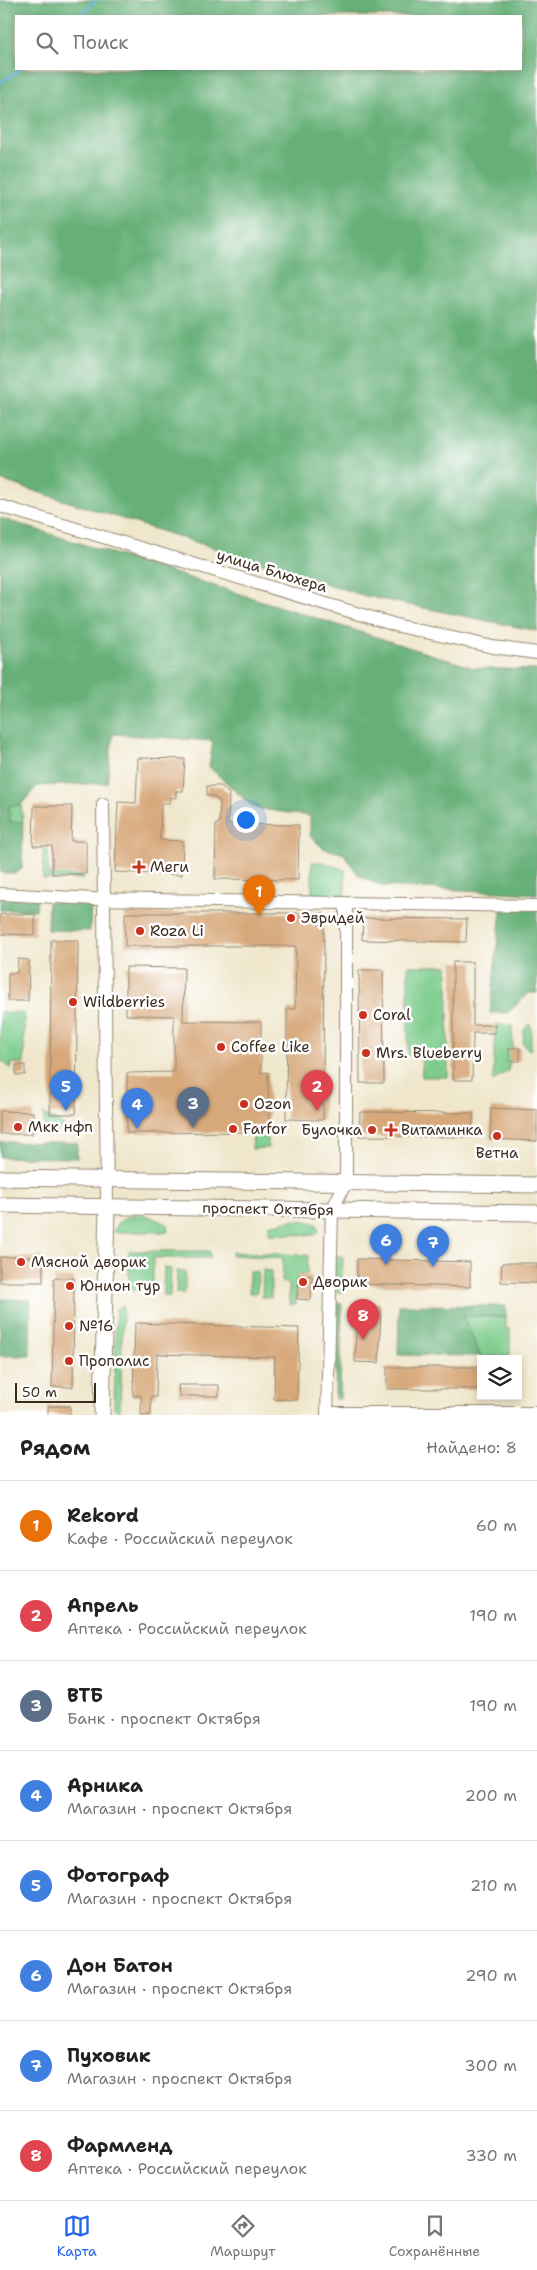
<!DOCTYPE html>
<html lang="ru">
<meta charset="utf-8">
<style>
:root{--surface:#fff;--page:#f6f6f6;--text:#222;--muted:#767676;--line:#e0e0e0;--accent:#2563eb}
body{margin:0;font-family:"Shantell Sans",sans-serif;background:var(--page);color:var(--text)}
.controls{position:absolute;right:15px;bottom:15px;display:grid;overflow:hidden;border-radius:0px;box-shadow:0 2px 8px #0003}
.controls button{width:45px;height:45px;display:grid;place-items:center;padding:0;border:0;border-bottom:1px solid var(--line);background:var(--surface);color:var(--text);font:25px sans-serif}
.scale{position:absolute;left:15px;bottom:12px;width:81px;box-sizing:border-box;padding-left:5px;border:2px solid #3b2a1e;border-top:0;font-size:14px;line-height:18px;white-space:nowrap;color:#3b2a1e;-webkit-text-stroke:4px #fff;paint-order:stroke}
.you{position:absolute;left:245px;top:819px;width:18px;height:18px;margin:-12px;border:4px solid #fff;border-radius:50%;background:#1a73e8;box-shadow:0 0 0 8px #1a73e833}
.badge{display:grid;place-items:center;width:32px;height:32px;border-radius:50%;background:var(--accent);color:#fff;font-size:16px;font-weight:700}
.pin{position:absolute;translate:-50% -41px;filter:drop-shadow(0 1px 2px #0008)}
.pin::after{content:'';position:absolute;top:26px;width:18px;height:15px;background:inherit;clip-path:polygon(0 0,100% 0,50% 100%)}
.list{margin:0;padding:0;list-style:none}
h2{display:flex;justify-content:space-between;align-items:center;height:65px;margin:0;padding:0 20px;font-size:21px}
h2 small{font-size:16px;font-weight:400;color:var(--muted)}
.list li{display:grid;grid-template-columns:32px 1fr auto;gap:15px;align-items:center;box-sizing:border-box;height:90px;padding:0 20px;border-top:1px solid var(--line)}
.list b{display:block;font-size:19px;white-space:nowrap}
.list p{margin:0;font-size:16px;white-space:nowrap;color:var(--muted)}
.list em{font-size:16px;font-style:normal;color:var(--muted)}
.icon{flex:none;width:28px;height:28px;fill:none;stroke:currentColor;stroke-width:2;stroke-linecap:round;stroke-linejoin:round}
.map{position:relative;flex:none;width:537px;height:1415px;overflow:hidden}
.search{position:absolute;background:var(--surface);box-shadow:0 2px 8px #0003;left:15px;right:15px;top:15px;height:55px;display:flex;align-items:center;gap:12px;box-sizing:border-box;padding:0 18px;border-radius:0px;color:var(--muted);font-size:19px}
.sheet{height:785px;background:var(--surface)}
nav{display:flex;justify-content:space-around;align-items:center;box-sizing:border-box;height:70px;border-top:1px solid var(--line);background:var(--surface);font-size:14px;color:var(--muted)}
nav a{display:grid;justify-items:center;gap:2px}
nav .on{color:var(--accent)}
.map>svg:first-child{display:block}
.green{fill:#7dcc8c;stroke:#5c7b55}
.forest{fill:#66b078;stroke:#506d4b;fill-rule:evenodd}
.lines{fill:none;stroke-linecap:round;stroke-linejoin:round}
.stream{stroke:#59aad4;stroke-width:3}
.building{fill:#d7a87a}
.minor-casing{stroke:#958874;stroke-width:14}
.major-casing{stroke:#958874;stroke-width:17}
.minor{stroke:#fff;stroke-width:12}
.major{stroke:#fff;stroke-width:15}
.poi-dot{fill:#c8321e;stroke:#fff;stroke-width:2}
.labels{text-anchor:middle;stroke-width:5;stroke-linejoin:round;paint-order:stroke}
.street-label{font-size:15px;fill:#3b2a1e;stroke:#fff}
.poi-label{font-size:15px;fill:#3b2a1e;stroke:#fff;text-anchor:start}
</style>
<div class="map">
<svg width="537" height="1415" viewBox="0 0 537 1415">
<rect width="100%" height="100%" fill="#fff"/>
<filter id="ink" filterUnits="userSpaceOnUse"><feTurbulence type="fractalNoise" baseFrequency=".02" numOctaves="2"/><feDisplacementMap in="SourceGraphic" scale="10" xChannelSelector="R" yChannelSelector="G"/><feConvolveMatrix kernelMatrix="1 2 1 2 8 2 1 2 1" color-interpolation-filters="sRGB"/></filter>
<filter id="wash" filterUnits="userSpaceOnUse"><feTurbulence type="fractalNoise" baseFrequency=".0096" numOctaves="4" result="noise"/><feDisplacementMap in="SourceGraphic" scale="20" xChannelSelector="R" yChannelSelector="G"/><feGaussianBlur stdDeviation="1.12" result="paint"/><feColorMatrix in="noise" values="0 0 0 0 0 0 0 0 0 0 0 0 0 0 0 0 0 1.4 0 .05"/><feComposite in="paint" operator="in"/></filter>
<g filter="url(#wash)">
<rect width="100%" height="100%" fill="#efe6cb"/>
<g class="green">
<path d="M21 805 23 822H10L9 806Z"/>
<path d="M43 850H48V875L83 876V879H43Z"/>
<path d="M312 862H322L345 870V895H312Z"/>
<path d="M408 966H448V1077H422L421 1056 408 1055Z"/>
<path d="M0 1012 24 1013V1064L11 1063V1069L0 1059Z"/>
<path d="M529 1024 531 1026V1049L529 1050 523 1044 524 1030Z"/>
<path d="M495 1025H512L513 1048 508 1071 493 1081Z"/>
<path d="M44 1114 64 1126 52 1135 44 1134Z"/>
<path d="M253 1136 268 1138V1148L252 1149Z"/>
<path d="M138 1215 151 1217 167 1224 168 1232H113C120 1220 124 1216 138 1215Z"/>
<path d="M293 1220 307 1221 317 1224 319 1231 315 1235 269 1234V1225Z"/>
<path d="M129 1251H210V1258H153V1285H145L144 1291 129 1290Z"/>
<path d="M232 1252 308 1255 307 1274H297L296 1304H289V1283L282 1282 283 1258 232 1255Z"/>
<path d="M335 1256H343L342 1292H335Z"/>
<path d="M164 1268 171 1269 170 1296H163Z"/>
<path d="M263 1270 271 1271V1298L262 1297Z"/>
<path d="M177 1271H185V1293H176Z"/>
<path d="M249 1271 258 1272 257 1293H249Z"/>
<path d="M123 1306 120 1413 114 1408 116 1309Z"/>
<path d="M463 1316 506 1317V1329H510V1357L481 1356Z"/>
</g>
<g class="forest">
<path d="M0 0H537V631L365 596 0 480ZM16 16H521V69H16Z"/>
<path d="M0 518 474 668 537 670V894L382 886 359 876 344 854 323 848 310 836V816L254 808 209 767 213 741 113 734 107 783 37 786 21 805 9 806 10 822H23L22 869 16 873H0Z"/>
<path d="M0 898 37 899 36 910H0Z"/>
<path d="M48 902 91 903 90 931 47 930Z"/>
<path d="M537 909V993H529L508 1013H490L501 910Z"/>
<path d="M0 1142 77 1143V1158L0 1157Z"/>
<path d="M0 1299 31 1300 30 1356H0Z"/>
<path d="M337 1303H342L340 1399H335Z"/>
<path d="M399 1305 506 1306V1317L463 1316 481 1356 398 1355Z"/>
</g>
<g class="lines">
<g class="stream">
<path d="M79 16 96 0"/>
<path d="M0 83 21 69"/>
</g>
</g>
<g id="blocks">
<g class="building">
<path d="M138 758 185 759 183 791H176V798L170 797V803H161L160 840 183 841 182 875 115 872 118 802 136 803Z"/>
<path d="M207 786H221L229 794 228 824 299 825 298 880 215 879 216 824H219L220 801 213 796H207Z"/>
<path d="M34 806H72L71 841H86V874H52V846H33Z"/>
<path d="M125 913H324L323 1120 286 1119 287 1009H295L296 946H125Z"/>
<path d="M0 914H35V935L0 934Z"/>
<path d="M363 918 467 919 466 942 362 940Z"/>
<path d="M51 940H78L76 1114H50Z"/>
<path d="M18 959 29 960 28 1001H8V973H17Z"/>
<path d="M453 962H473V1025H495V1033H473L472 1080H453Z"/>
<path d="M126 967 184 968 183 1021 261 1022V1073L268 1072 269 1132 127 1133V1073L174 1072V1016L126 1015Z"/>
<path d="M359 970H383L384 1083H360Z"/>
<rect x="509" y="1048" width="11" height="13"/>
<rect x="16" y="1065" width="9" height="10"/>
<path d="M491 1108 537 1110V1141L490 1139Z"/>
<path d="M0 1111 33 1112 32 1134H0Z"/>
<path d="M360 1112 473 1113V1137L359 1136Z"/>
<rect x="0" y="1257" width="43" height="25"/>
<path d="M357 1259 470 1262V1287L357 1284Z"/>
<path d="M502 1263H537V1283L501 1282Z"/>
<path d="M299 1275 312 1276 311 1300 297 1299Z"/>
<path d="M54 1278H74L73 1387H52Z"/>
<path d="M357 1306 381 1307 379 1363 355 1362Z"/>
<path d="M135 1323 299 1328 297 1400 274 1399 275 1357 157 1354 156 1397 151 1396V1415H141V1396H133Z"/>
<rect x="387" y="1367" width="94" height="22"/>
<path d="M178 1385H219V1396H179Z"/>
<rect x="48" y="1406" width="22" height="9"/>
</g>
</g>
</g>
<g filter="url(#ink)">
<use href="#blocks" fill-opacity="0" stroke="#958874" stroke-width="1"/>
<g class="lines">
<defs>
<g id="minor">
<path d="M0 506 399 626 493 647 537 653"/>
<path d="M103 804 107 1206"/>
<path d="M0 894 94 899 537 906"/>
<path d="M327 1413H537"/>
<path d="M327 1415 332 1210 346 1182V904"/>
</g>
<g id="major">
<path d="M0 1178 537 1185"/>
<path d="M0 1205 537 1213"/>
<path d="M102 1415 107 1206"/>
</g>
</defs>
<use href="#minor" class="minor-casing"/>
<use href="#major" class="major-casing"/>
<use href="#minor" class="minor"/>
<use href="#major" class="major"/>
</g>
</g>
<g class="poi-dot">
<path d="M136.5 859.5h5v5h5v5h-5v5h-5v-5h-5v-5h5z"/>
<circle cx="291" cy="918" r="5"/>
<circle cx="140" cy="931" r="5"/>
<circle cx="73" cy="1002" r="5"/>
<circle cx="363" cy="1015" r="5"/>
<circle cx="221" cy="1047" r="5"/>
<circle cx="366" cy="1053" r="5"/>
<circle cx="244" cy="1104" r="5"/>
<circle cx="18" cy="1127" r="5"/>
<circle cx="233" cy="1129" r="5"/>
<circle cx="372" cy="1130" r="5"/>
<path d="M388.5 1122.5h5v5h5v5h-5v5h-5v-5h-5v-5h5z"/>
<circle cx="497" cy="1136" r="5"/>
<circle cx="21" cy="1262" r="5"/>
<circle cx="303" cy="1282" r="5"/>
<circle cx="70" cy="1286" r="5"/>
<circle cx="69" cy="1326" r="5"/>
<circle cx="69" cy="1361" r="5"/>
</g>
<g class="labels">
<g class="street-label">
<text transform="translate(272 571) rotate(17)" y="5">улица Блюхера</text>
<text transform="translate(268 1209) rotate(1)" y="5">проспект Октября</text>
</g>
<g class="poi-label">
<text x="150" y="872">Меги</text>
<text x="301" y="923">Эвридей</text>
<text x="150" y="936">Roza Li</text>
<text x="83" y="1007">Wildberries</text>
<text x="373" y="1020">Coral</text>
<text x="231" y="1052">Coffee Like</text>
<text x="376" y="1058">Mrs. Blueberry</text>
<text x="254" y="1109">Ozon</text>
<text x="28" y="1132">Мкк нфп</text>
<text x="243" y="1134">Farfor</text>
<text x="362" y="1135" text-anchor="end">Булочка</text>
<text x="401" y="1135">Витаминка</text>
<text x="497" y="1158" text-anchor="middle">Ветна</text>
<text x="31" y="1267">Мясной дворик</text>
<text x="313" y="1287">Дворик</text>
<text x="80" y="1291">Юнион тур</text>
<text x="79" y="1331">№16</text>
<text x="79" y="1366">Прополис</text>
</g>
</g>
</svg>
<div class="controls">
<button><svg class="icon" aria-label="layers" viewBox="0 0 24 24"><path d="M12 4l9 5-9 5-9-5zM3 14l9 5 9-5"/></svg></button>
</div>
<div class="scale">50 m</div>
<div class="you"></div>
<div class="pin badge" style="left:259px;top:916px;background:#e8710a">1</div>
<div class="pin badge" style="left:317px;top:1111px;background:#e0444e">2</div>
<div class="pin badge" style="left:193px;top:1128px;background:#5c6f8a">3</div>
<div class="pin badge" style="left:137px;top:1129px;background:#3f7fe0">4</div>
<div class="pin badge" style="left:66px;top:1111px;background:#3f7fe0">5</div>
<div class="pin badge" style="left:386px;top:1265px;background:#3f7fe0">6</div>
<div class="pin badge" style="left:433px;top:1267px;background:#3f7fe0">7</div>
<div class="pin badge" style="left:363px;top:1340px;background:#e0444e">8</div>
<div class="search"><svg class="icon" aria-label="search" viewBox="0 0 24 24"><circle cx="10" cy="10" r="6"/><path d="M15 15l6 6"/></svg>Поиск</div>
</div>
<section class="sheet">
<h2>Рядом<small>Найдено: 8</small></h2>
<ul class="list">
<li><span class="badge" style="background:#e8710a">1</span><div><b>Rekord</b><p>Кафе · Российский переулок</p></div><em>60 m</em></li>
<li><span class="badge" style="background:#e0444e">2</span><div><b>Апрель</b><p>Аптека · Российский переулок</p></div><em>190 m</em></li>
<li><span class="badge" style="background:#5c6f8a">3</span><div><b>ВТБ</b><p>Банк · проспект Октября</p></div><em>190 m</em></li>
<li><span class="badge" style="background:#3f7fe0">4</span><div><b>Арника</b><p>Магазин · проспект Октября</p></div><em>200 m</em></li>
<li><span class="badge" style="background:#3f7fe0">5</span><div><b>Фотограф</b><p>Магазин · проспект Октября</p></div><em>210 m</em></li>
<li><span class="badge" style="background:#3f7fe0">6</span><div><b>Дон Батон</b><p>Магазин · проспект Октября</p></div><em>290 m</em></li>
<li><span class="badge" style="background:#3f7fe0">7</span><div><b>Пуховик</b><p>Магазин · проспект Октября</p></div><em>300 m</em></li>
<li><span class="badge" style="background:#e0444e">8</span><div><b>Фармленд</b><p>Аптека · Российский переулок</p></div><em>330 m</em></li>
</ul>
</section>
<nav>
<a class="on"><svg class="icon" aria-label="map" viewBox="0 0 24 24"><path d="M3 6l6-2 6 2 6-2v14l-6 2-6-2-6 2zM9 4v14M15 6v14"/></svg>Карта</a>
<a><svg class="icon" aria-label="directions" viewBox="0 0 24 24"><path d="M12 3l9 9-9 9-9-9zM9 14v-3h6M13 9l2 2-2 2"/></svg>Маршрут</a>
<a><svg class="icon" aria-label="saved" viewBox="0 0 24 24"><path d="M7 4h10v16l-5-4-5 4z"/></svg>Сохранённые</a>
</nav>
